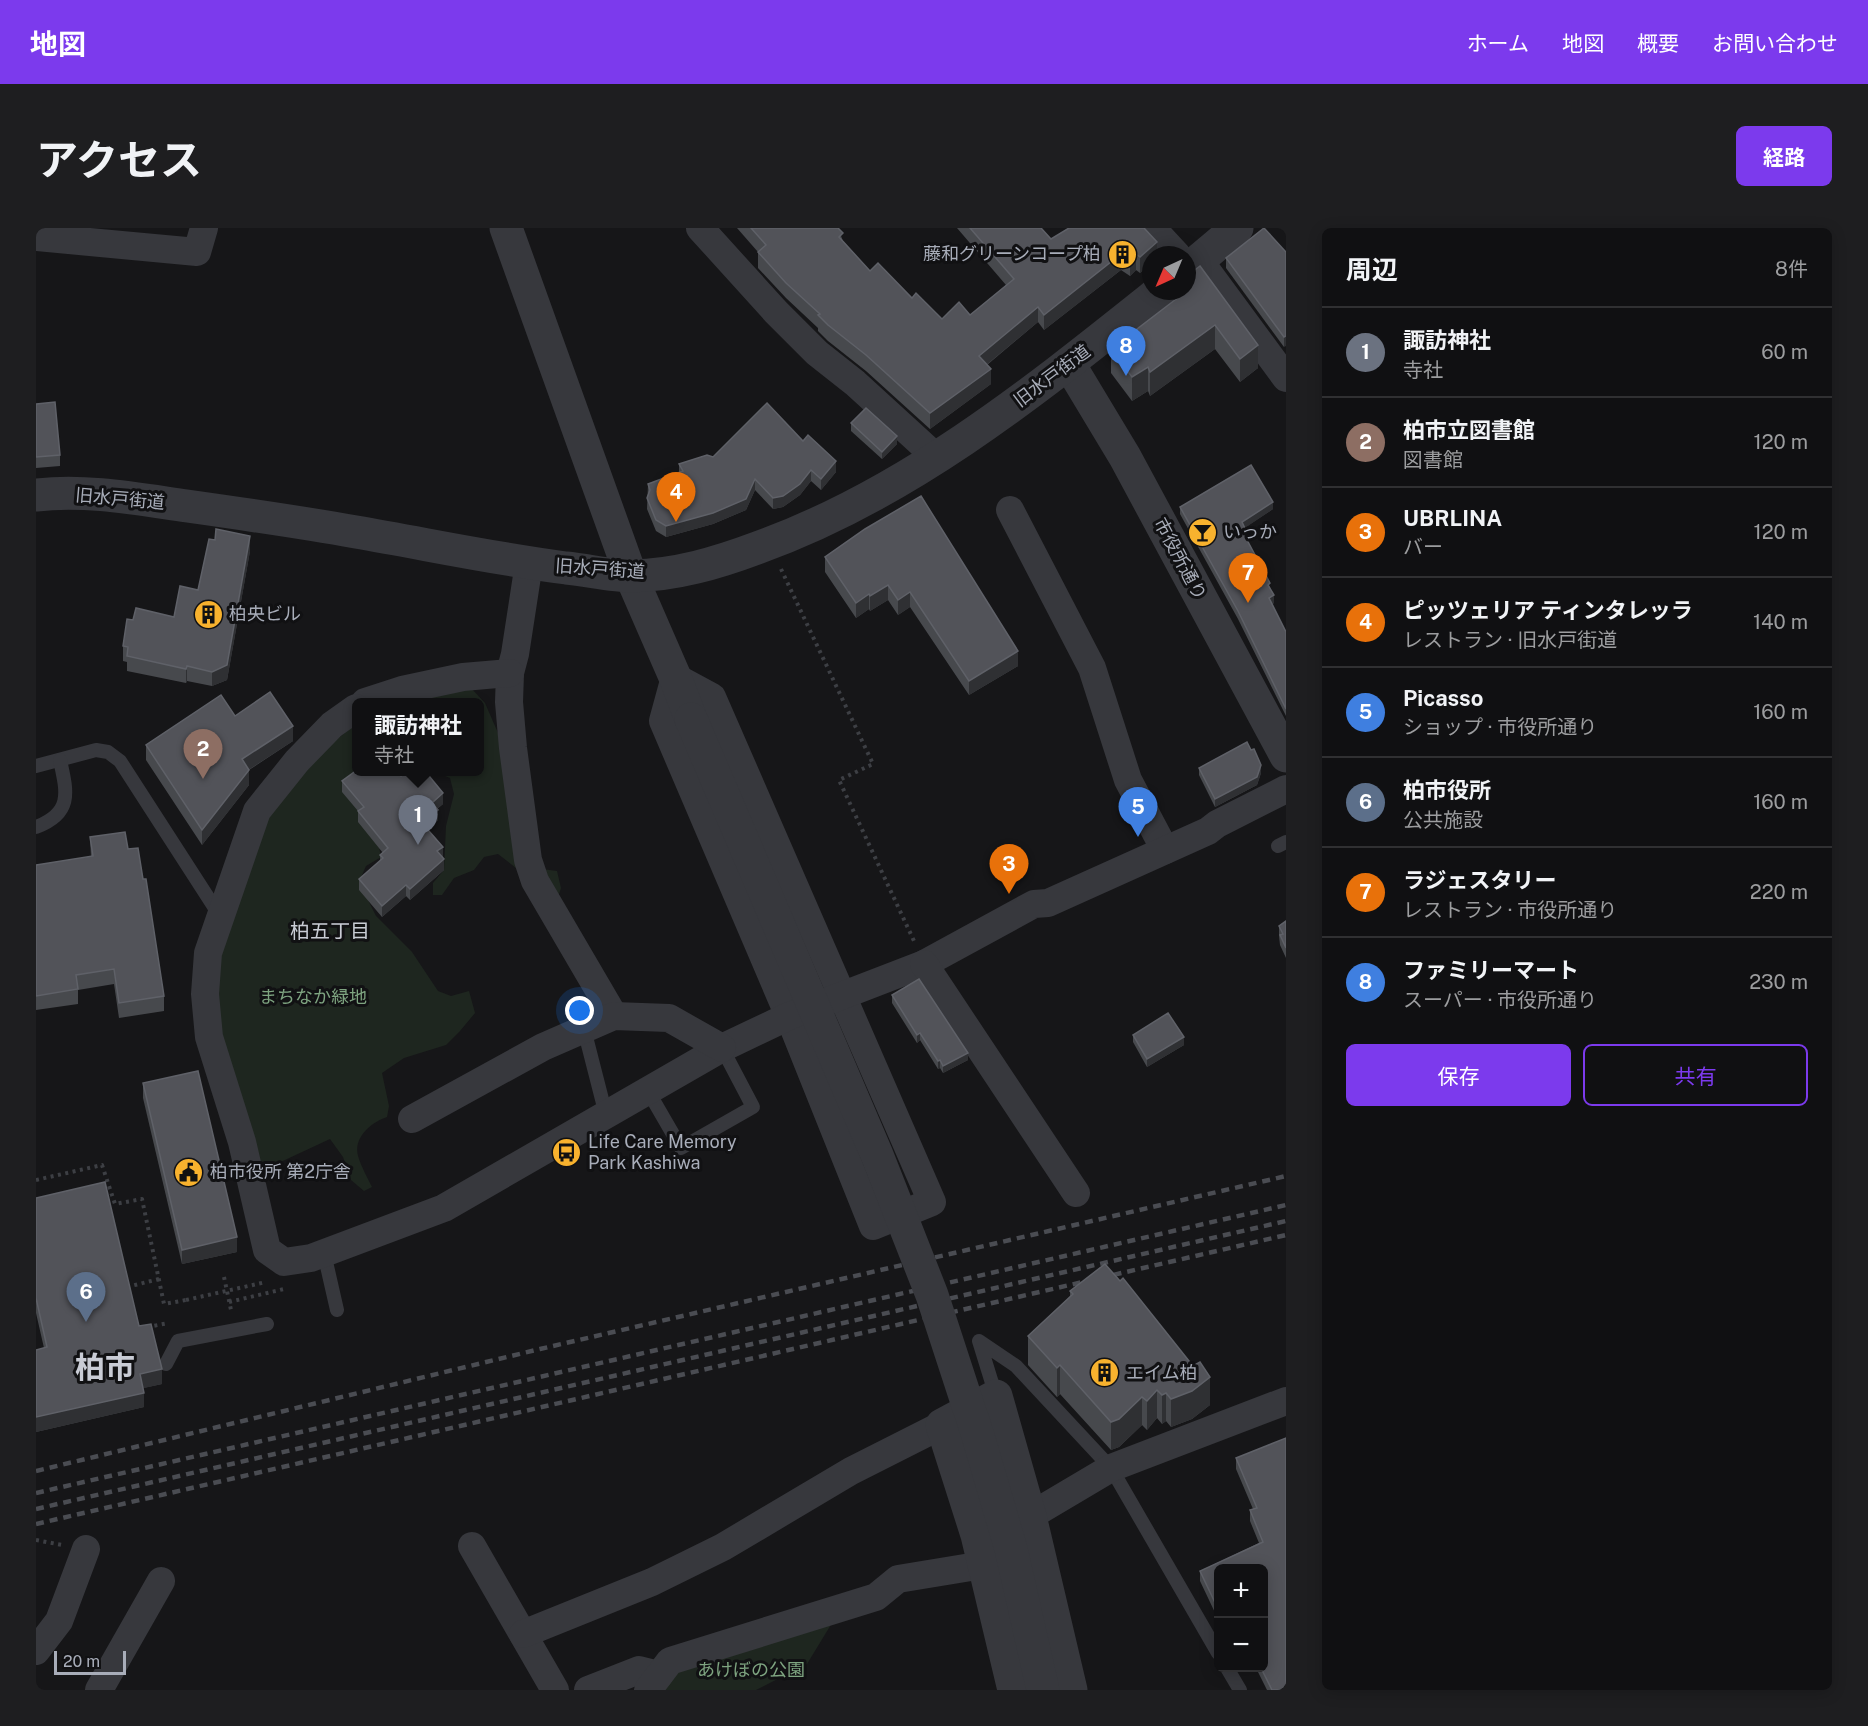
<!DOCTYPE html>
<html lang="ja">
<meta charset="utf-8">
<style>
:root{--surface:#101012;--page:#1e1e20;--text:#f1f3f6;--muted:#9c9d9f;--line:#303032;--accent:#7c3aed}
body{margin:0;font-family:"Public Sans","Noto Sans JP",sans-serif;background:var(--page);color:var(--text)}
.controls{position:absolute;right:18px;bottom:18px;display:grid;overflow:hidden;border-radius:9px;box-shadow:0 3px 15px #0003}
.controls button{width:54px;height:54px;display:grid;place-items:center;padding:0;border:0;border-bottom:2px solid var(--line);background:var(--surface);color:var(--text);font:30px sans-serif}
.compass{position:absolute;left:1106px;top:18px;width:54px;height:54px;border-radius:50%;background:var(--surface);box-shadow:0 3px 15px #0003;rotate:224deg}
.scale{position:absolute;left:18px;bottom:15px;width:72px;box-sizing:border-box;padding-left:6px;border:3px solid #a8adb9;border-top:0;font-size:16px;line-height:21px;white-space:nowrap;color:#a8adb9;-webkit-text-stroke:4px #111113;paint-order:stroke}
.you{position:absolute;left:544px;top:783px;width:21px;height:21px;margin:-15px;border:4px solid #fff;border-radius:50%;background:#1a73e8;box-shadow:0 0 0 9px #1a73e833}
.badge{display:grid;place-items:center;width:39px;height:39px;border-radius:50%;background:var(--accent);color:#fff;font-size:20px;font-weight:700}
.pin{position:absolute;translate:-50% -50px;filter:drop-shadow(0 2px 3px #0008)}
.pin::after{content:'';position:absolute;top:32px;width:21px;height:18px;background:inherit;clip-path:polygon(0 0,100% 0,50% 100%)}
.popup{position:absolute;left:316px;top:470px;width:132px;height:78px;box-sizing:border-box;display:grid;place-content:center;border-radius:9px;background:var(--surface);filter:drop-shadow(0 2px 4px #0005);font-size:20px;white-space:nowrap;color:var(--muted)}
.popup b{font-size:22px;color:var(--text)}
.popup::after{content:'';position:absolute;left:50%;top:100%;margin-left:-12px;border:12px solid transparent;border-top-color:var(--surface)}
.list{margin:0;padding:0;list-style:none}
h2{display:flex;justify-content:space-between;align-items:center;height:78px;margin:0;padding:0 24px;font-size:26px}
h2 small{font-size:20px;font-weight:400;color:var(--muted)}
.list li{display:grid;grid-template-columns:39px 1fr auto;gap:18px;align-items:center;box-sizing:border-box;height:90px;padding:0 24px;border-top:2px solid var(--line)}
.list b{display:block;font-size:22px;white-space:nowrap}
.list p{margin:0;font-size:20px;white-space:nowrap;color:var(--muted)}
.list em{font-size:20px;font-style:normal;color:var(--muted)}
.actions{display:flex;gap:12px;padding:18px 24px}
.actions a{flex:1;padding:14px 0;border:2px solid var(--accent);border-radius:9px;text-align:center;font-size:21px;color:var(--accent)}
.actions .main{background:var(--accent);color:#fff}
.map{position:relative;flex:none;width:1250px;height:1462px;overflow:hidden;border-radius:9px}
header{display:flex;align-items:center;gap:36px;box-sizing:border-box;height:84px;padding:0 30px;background:var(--accent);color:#fff}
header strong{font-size:28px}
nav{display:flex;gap:33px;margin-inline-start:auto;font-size:21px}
.intro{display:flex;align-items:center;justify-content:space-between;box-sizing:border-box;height:144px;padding:0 36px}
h1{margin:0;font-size:42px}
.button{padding:15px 27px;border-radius:9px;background:var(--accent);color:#fff;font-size:21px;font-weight:700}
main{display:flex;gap:36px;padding:0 36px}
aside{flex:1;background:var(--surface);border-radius:9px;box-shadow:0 3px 15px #0003}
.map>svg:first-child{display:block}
.green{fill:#1e261f}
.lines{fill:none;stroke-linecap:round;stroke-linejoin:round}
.path{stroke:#3d3f44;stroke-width:4;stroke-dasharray:3 4.5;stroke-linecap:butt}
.service{stroke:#37383d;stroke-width:14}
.minor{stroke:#37383d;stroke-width:28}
.tertiary{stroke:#37383d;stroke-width:33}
.rail{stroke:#4a4c52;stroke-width:4.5;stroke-dasharray:8 6;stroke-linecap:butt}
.tertiary-bridge{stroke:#37383d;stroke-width:33}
.wall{fill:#47494d}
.shaded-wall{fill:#2f3033}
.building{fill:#525359;stroke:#5f6168;stroke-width:1.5}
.labels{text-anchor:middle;stroke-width:6;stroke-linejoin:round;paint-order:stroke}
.poi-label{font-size:18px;fill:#a8adb9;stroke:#111113;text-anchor:start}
.street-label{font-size:18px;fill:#a8adb9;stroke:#111113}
.park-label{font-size:18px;fill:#7ea480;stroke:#111113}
.neighbourhood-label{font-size:20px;fill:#c9ccd5;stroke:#111113}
.town-label{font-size:30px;font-weight:bold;fill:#c9ccd5;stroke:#111113}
</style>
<header>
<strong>地図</strong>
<nav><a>ホーム</a><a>地図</a><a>概要</a><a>お問い合わせ</a></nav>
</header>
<div class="intro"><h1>アクセス</h1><a class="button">経路</a></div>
<main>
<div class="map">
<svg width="1250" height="1462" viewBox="0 0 1250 1462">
<rect width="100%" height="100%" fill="#161618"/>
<g class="green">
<path d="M434 459 449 475 472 528 506 641 521 643 525 660 521 672 462 626 448 629 438 642 418 650 406 667H397V655L408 642 410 598 418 566 414 550 399 544 383 548 342 614 345 629 330 638 323 654 340 688 376 724 402 763 415 768 433 763 439 785 424 803 410 817 368 830 346 845 353 878 351 889C336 894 317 909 322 928 325 938 331 949 336 959L328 963 315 952 307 929 294 911 236 938 218 935 175 783 190 689 225 597 248 567 295 516 320 496V544H443V474H369Z"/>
<path d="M796 1395 771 1436 720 1462H628L641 1444Z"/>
</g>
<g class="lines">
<g class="path">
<path d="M745 341 837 536 803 552 878 713"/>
<path d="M0 952 66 937 79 976 106 971 128 1076 150 1072"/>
<path d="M188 1049 195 1082H194"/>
<path d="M91 1059 123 1051"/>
<path d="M150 1072 230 1054"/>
<path d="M193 1074 248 1061"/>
<path d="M111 1099 133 1095"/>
<path d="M0 1312 26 1317"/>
</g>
<g class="service">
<path d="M0 538 60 522 72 524 84 533 184 688"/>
<path d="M0 599C37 585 31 564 24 532"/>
<path d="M1242 618 1250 614"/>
<path d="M548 801 570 887"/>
<path d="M612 863 645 920 717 879 686 820"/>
<path d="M288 1025 301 1082"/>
<path d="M130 1136 142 1113 231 1096"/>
<path d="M960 1168 943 1113 980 1138 1075 1240 1182 1425"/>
<path d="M1191 1440 1204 1462"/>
</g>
<g class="minor">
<path d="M664 0 740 84 781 125 819 155 900 229"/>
<path d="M1116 0 1141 27"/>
<path d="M0 9 161 24 168 0"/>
<path d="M1163 32 1250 150"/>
<path d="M974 282 1056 440 1092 552 1129 622"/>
<path d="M493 335 479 426 474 445 473 474 477 520 492 632 499 653 578 788"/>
<path d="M639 449 676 469 896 974 837 998 753 788 627 493Z"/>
<path d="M329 474 366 462 427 449 474 445"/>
<path d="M320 480 296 497 261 533 221 583 172 725 169 766 173 809 206 914 231 1022 248 1034 275 1030 408 980 686 820 753 788 888 736 998 676 1012 675 1172 603 1181 596 1250 561"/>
<path d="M888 736 1040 965"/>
<path d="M376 891 507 819 578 788 633 790 686 820"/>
<path d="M974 1295 994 1288 1075 1240 1250 1173"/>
<path d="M436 1318 519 1462"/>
<path d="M487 1406 616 1354 687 1319 815 1243 906 1197"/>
<path d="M0 1423 23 1393 50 1321"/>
<path d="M63 1462 125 1353"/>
<path d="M552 1462 603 1442 623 1447"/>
<path d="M612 1462 634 1433 840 1369 862 1351 947 1337"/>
</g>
<g class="tertiary">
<path d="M470 0 595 348 639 449 655 491"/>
<path d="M1151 42 1201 0"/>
<path d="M1033 136 1089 229 1250 528"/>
<path d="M0 267C50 261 102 271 151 278 208 286 264 294 320 304 390 316 460 331 530 340 552 342 575 348 596 348 640 347 681 335 721 320 872 266 1000 162 1124 63"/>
<path d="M978 1462 941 1307 906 1197 960 1168 994 1288 1035 1462"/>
</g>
<g class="rail">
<path d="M0 1243 504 1121 1250 948"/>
<path d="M0 1265 1250 977"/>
<path d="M0 1281 1250 993"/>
<path d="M0 1296 1250 1007"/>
</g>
<path class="tertiary-bridge" d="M655 491 841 927 896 1067 942 1208 975 1321 1007 1462"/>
</g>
<g class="wall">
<path d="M701 0H802L807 13 834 43 906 91 934 87 970 57 921 0H1005L1015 11 1121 27H1115V34L1104 45 1100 42 1094 48 1085 42 1008 102 1002 94 951 137 955 156 894 201 830 143 792 113 782 103V100L750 70 722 40V24Z"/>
<path d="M1250 24 1248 119 1190 40V30Z"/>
<path d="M1148 65 1222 140 1204 154 1179 121 1114 168 1112 163 1096 173 1075 145V121Z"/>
<path d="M0 176 24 227V238L0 240Z"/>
<path d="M815 195 861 216 846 231 815 203Z"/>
<path d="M767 213 800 244 785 262 775 253 764 267 747 279 737 281 719 262 710 282 677 296 630 309 620 303 611 281 612 256 643 245V236Z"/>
<path d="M1144 279 1237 281 1208 300 1213 316 1234 360 1238 375 1236 376 1250 404V488L1202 391 1144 286Z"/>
<path d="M829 301 982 438 933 467 874 379 862 387 852 372 834 383 833 381 820 390 789 344V329Z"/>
<path d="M214 323 191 452 176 458 151 453 150 455 91 443V434L87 433V418L97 392 138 389 162 362Z"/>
<path d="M199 488 257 513 213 542V557L166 617 110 532V517Z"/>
<path d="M1215 522 1225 545 1221 557 1179 579 1163 547V540Z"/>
<path d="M365 548 407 576 401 581 402 592 391 601 407 629 408 642 374 672 370 668 346 689 323 662V651L344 633V627L347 625 322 594V583L306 564V553Z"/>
<path d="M54 609 92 621 107 651 128 768V783L83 790 78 756 42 762V776L0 782V637L55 629Z"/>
<path d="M1250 693V730L1244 717 1243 708V698Z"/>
<path d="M856 767 932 832 907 845 904 840 902 841 884 812 881 815 856 775Z"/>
<path d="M1097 807 1148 817 1111 839 1097 814Z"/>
<path d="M107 855 201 1024 146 1036 107 870Z"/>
<path d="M0 970 103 1098 126 1156 107 1160 108 1179 0 1204V1122L8 1120 0 1085Z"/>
<path d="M1034 1063 1174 1177 1156 1191 1135 1199 1130 1193 1126 1196 1121 1190 1111 1202 1106 1197 1083 1219 1075 1222 1024 1166 1021 1169 992 1137V1108L1034 1069Z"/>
<path d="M1250 1210V1462H1231L1220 1440H1227L1182 1341V1391L1164 1353V1343L1223 1315 1214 1293V1282L1217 1281 1200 1241V1230Z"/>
</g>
<g class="shaded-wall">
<path d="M1121 14V27H1115V34L1104 45V29Z"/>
<path d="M1085 26V42L1008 102V87Z"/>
<path d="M1100 26V42L1094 48V32Z"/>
<path d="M1002 79V94L943 143V128Z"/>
<path d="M1179 97V121L1114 168V144Z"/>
<path d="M1250 108V118L1248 119V109Z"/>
<path d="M1222 117V140L1204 154V131Z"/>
<path d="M1112 139V163L1096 173V149Z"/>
<path d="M955 141V156L894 201V185Z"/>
<path d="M861 208V216L846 231V224Z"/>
<path d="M800 233V244L785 262V251Z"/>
<path d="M775 242V253L764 267 747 279 737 281V270Z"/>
<path d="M719 251V262L710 282 677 296 630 309V298Z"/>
<path d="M1237 274V281L1206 302V294Z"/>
<path d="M214 308V323L191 452 176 458V444Z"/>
<path d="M852 357V372L834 383V368Z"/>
<path d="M874 364V379L862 387V372Z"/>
<path d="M833 366V381L820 390V375Z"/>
<path d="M1238 367V375L1233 378V370Z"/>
<path d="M982 423V438L933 467V453Z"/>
<path d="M151 438V453L150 455V441Z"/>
<path d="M257 498V513L206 546V531Z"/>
<path d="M1225 537V545L1221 557 1179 579V571Z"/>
<path d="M213 542V557L166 617V602Z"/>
<path d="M407 565V576L396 585V575Z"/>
<path d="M402 582V592L386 606V595Z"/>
<path d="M407 619V629L401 634V623Z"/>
<path d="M408 631V642L374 672V661Z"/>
<path d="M370 657V668L346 689V678Z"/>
<path d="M884 805V812L881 815V807Z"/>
<path d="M1148 809V817L1111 839V831Z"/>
<path d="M932 825V832L907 845V838Z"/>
<path d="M904 832V840L902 841V833Z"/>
<path d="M201 1009V1024L146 1036V1022Z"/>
<path d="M1024 1137V1166L1021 1169V1140Z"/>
<path d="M126 1141V1156L104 1161V1146Z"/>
<path d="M1174 1149V1177L1156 1191 1135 1199V1171Z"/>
<path d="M1121 1162V1190L1111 1202V1173Z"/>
<path d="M108 1165V1179L0 1204V1189Z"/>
<path d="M1130 1165V1193L1126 1196V1167Z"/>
<path d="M1106 1169V1197L1083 1219 1075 1222V1194Z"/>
</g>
<g class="building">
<path d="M715 0H802L807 5 803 9 834 43 842 35 876 70 880 65 906 91 923 74 934 87 978 51 934 0H1005L1015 11 1033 0H1108L1121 14 1104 29 1100 26 1094 32 1085 26 1008 87 1002 79 943 128 955 141 894 185 830 127 792 97 782 87 784 86 750 55 722 24 730 17Z"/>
<path d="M1228 0 1250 24V108L1248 109 1190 30Z"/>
<path d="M1164 38 1222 117 1204 131 1179 97 1114 144 1112 139 1096 149 1075 121 1148 65V63H1151V48Z"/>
<path d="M19 174 24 227 0 229V176Z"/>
<path d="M731 175 767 213 772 207 800 233 785 251 775 242 764 256 747 268 737 270 719 251 710 271 677 285 630 298 620 292 611 270 614 262 612 256 647 243 643 236 671 227 677 229Z"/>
<path d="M830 180 861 208 846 224 815 195Z"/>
<path d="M1215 237 1237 274 1206 294 1213 309 1210 310 1234 355 1232 357 1238 367 1233 370 1250 404V481L1202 383 1144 279Z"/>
<path d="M885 268 982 423 933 453 874 364 862 372 852 357 834 368 833 366 820 375 789 329 829 301Z"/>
<path d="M180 301 214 308 191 437 176 444 151 438 150 441 91 428 92 419 87 418 91 391 97 392 100 380 138 389 144 358 162 362 173 311 179 312Z"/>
<path d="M234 464 257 498 206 531 213 542 166 602 110 517 185 467 199 488Z"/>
<path d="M1211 514 1215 522 1218 521 1225 537 1221 549 1179 571 1163 540Z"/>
<path d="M321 542V543H362L365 548 371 543H389L407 565 396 575 402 582 386 595 407 619 401 623 408 631 374 661 370 657 346 678 323 651 347 630 344 627 352 620 322 583 328 579 306 553Z"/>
<path d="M89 604 92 621 102 620 107 651H110L128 768 83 775 78 741 40 747 42 761 0 768V637L57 628 54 609Z"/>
<path d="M1250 693V720L1244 707 1247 706 1243 698Z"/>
<path d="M883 751 932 825 907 838 904 832 902 833 884 805 881 807 856 767Z"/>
<path d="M1132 785 1148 809 1111 831 1097 807Z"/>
<path d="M162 843 201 1009 146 1022 107 855Z"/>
<path d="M69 954 103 1098 115 1096 126 1141 104 1146 108 1165 0 1189V1122L11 1119 0 1070V970Z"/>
<path d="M1069 1036 1084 1053 1087 1050 1157 1138 1164 1134 1174 1149 1156 1163 1135 1171 1130 1165 1126 1167 1121 1162 1111 1173 1106 1169 1083 1191 1075 1194 1024 1137 1021 1140 992 1108 1037 1066 1034 1063Z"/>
<path d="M1250 1210V1461L1247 1462H1236L1225 1440H1227V1341H1182V1381L1164 1343 1227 1314 1214 1282 1221 1280 1200 1230Z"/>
</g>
<defs>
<symbol id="building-disc" viewBox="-11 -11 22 22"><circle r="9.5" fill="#f8b22e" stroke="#111113"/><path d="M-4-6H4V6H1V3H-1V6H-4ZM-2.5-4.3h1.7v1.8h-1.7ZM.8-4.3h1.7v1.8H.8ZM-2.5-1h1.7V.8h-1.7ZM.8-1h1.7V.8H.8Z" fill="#111"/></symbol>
<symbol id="bar-disc" viewBox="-11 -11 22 22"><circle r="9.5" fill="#f8b22e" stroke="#111113"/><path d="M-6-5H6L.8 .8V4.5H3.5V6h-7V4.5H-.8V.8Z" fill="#111"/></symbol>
<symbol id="bus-disc" viewBox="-11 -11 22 22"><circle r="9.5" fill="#f8b22e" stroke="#111113"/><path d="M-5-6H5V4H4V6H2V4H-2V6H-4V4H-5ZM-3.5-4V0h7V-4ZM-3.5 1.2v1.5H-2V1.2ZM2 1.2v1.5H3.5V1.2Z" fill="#111"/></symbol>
<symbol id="civic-disc" viewBox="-11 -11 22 22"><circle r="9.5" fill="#f8b22e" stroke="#111113"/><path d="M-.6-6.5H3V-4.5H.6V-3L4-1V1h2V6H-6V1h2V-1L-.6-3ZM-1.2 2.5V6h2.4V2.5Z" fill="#111"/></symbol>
</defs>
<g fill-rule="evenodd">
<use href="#building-disc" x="1070" y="10" width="33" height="33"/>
<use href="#bar-disc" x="1150" y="288" width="33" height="33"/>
<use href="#building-disc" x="156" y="370" width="33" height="33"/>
<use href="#bus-disc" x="514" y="908" width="33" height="33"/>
<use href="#civic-disc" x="136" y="928" width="33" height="33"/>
<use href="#building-disc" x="1052" y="1128" width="33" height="33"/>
</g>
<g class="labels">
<g class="poi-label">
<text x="1065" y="32" text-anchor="end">藤和グリーンコープ柏</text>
<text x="1187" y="310">いっか</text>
<text x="193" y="392">柏央ビル</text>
<text x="552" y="920">Life Care Memory<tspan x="552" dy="21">Park Kashiwa</tspan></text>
<text x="174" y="950">柏市役所 第2庁舎</text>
<text x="1090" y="1151">エイム柏</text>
</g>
<g class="street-label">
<text transform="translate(1016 148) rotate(-37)" y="6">旧水戸街道</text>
<text transform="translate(84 271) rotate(5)" y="6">旧水戸街道</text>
<text transform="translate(1144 331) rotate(62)" y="6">市役所通り</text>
<text transform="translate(564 341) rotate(4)" y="6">旧水戸街道</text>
</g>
<g class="park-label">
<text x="277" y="775">まちなか緑地</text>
<text x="715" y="1448">あけぼの公園</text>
</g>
<g class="neighbourhood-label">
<text x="294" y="710">柏五丁目</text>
</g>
<g class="town-label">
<text x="69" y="1150">柏市</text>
</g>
</g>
</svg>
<div class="controls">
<button>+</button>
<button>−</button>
</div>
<svg class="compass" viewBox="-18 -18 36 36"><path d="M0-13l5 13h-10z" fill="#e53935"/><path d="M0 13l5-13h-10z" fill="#9c9d9f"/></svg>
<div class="scale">20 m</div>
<div class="you"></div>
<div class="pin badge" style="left:382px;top:617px;background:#6b7280">1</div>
<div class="popup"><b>諏訪神社</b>寺社</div>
<div class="pin badge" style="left:167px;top:551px;background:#8d6e63">2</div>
<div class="pin badge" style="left:973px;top:666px;background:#e8710a">3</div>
<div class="pin badge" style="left:640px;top:294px;background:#e8710a">4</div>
<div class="pin badge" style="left:1102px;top:609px;background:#3f7fe0">5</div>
<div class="pin badge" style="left:50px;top:1094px;background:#5c6f8a">6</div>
<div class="pin badge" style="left:1212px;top:375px;background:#e8710a">7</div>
<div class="pin badge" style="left:1090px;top:148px;background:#3f7fe0">8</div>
</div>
<aside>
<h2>周辺<small>8件</small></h2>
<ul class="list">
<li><span class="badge" style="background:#6b7280">1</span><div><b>諏訪神社</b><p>寺社</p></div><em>60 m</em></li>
<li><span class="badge" style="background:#8d6e63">2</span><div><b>柏市立図書館</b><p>図書館</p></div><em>120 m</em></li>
<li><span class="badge" style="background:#e8710a">3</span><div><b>UBRLINA</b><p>バー</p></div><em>120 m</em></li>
<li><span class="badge" style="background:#e8710a">4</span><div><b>ピッツェリア ティンタレッラ</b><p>レストラン · 旧水戸街道</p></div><em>140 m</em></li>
<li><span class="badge" style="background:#3f7fe0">5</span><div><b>Picasso</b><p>ショップ · 市役所通り</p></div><em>160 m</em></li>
<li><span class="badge" style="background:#5c6f8a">6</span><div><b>柏市役所</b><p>公共施設</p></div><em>160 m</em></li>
<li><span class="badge" style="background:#e8710a">7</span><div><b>ラジェスタリー</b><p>レストラン · 市役所通り</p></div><em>220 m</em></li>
<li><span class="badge" style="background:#3f7fe0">8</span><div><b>ファミリーマート</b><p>スーパー · 市役所通り</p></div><em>230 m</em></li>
</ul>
<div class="actions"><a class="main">保存</a><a>共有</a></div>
</aside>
</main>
